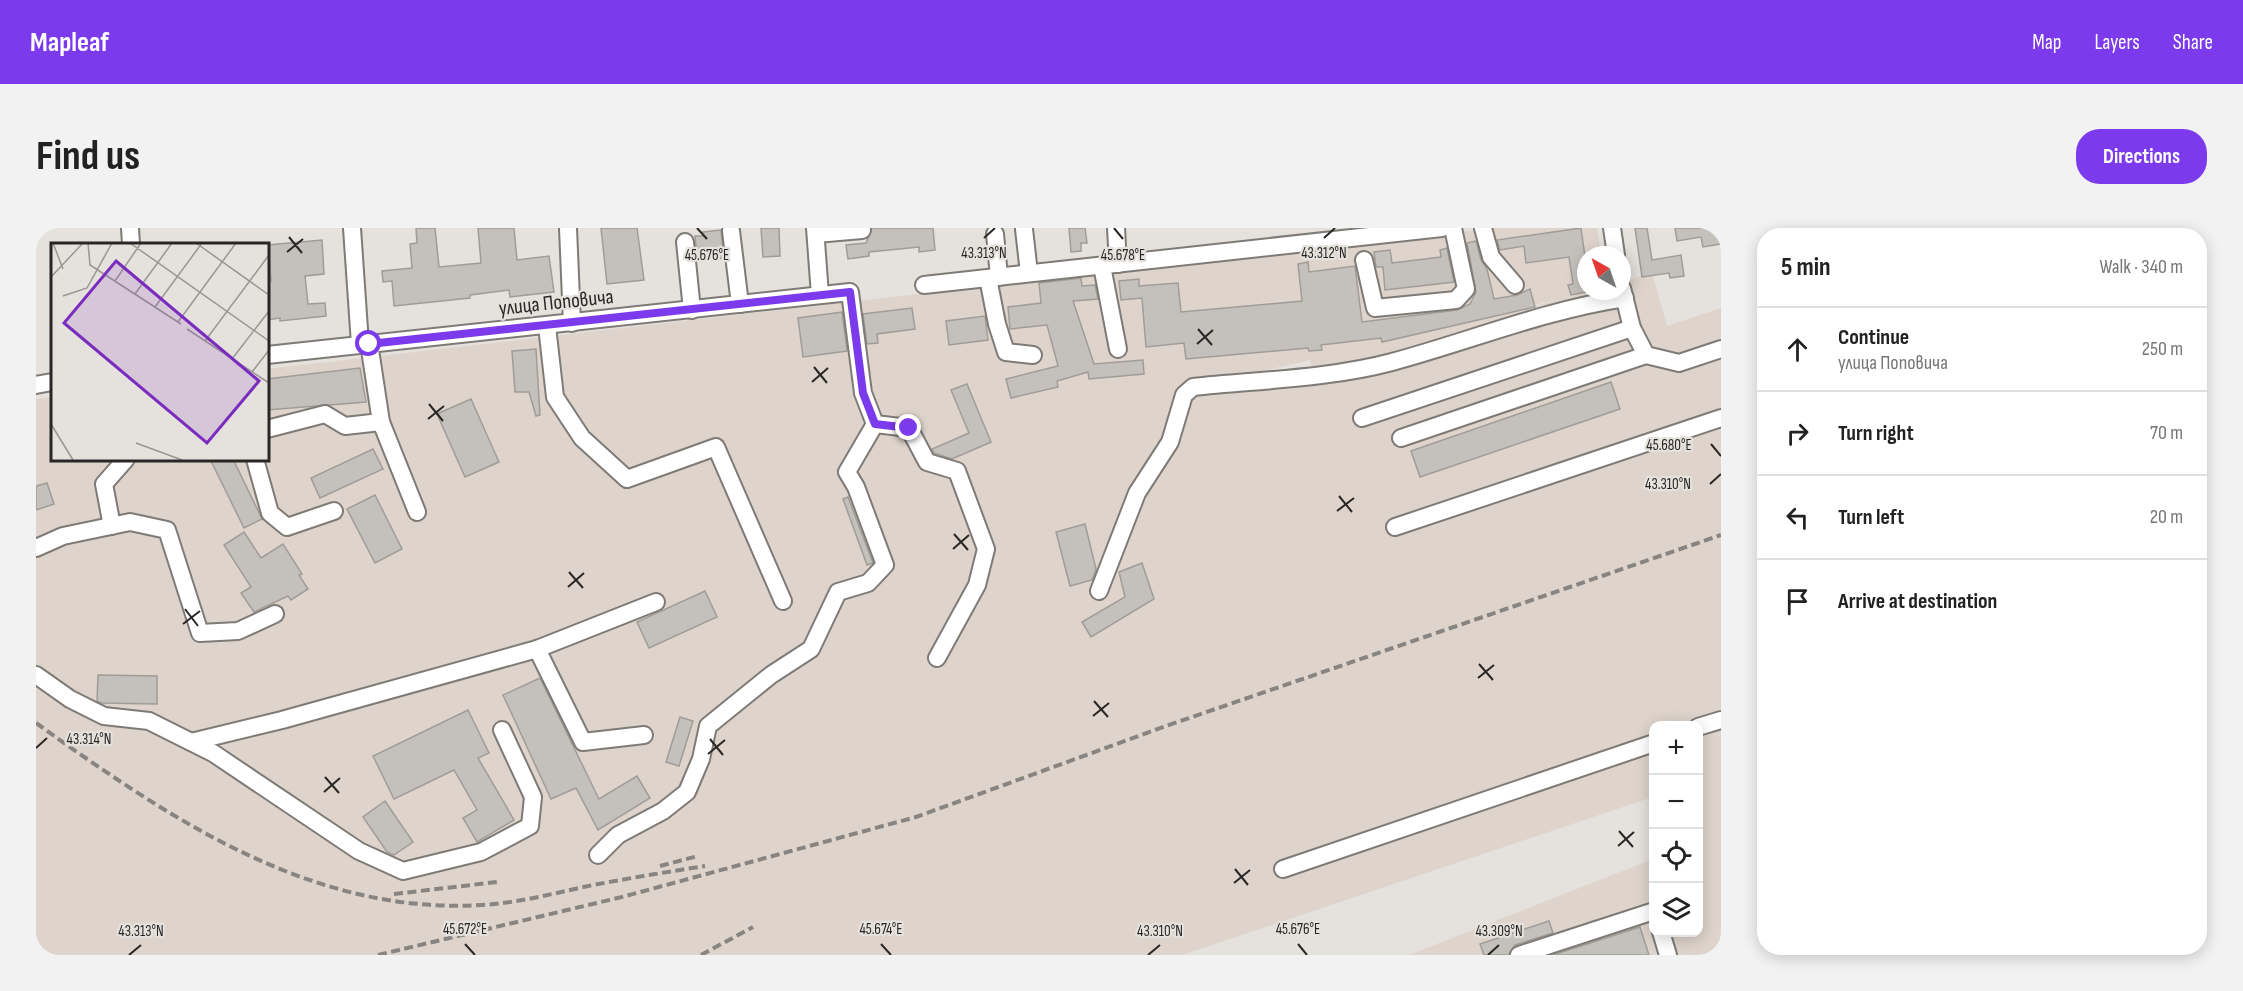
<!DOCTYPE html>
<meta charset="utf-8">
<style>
:root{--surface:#fff;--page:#f2f2f2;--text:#222;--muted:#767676;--line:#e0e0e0;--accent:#7c3aed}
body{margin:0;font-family:"Sofia Sans Condensed",sans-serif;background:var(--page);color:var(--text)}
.controls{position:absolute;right:18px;bottom:18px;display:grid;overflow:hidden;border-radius:12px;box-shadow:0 3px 15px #0003}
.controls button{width:54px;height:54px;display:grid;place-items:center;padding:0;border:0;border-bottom:2px solid var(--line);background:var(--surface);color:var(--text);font:30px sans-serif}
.compass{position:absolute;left:1541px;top:18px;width:54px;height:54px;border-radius:50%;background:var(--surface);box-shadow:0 3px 15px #0003;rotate:320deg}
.stop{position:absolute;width:18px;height:18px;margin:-14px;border:4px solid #7c3aed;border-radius:50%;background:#fff}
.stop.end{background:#7c3aed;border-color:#fff;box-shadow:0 2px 6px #0008}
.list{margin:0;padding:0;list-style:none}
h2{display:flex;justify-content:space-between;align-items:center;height:78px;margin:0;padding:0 24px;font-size:26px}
h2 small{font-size:20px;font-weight:400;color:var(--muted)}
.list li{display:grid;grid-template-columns:39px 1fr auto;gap:18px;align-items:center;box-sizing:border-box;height:84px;padding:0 24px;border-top:2px solid var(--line)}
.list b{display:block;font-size:22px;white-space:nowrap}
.list p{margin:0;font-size:20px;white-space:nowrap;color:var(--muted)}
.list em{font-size:20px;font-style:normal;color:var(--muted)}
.icon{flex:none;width:33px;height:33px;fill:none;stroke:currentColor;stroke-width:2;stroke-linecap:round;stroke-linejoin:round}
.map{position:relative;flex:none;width:1685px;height:727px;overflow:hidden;border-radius:24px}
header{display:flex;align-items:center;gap:36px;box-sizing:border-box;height:84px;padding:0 30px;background:var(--accent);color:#fff}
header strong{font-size:28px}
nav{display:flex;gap:33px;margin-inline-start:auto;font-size:21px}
.intro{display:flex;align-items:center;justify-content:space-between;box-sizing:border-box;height:144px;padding:0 36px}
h1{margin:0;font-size:42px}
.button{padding:15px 27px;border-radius:24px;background:var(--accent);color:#fff;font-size:21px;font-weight:700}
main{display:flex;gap:36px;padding:0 36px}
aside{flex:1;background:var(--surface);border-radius:24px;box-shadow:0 3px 15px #0003}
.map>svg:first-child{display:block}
.built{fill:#ded4cb;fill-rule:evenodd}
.building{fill:#c4c0bc;stroke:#a09c98;stroke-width:1.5}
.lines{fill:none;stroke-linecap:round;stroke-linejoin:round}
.minor-casing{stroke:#7e7b77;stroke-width:20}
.minor{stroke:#fff;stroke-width:16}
.rail{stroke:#878481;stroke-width:4;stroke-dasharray:9 4.5;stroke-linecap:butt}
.route{stroke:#7c3aed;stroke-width:8}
.ticks{fill:none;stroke:#282725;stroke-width:2}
.labels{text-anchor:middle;stroke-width:4.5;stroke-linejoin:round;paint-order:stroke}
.street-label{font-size:21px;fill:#282725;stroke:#e5e1dd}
.inset-road{fill:none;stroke:#999793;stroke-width:1.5}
.view{fill:#7b2cbf;fill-opacity:0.15;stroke:#7b2cbf;stroke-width:3}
.inset-edge{fill:none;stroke:#282725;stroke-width:3}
.ticks-label{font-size:15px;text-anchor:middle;fill:#282725;stroke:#e5e1dd;stroke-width:4.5;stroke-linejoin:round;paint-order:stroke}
</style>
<header>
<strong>Mapleaf</strong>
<nav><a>Map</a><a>Layers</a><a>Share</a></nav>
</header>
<div class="intro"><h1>Find us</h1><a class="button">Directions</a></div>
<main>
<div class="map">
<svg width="1685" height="727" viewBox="0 0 1685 727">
<rect width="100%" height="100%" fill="#e5e1dd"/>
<path class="built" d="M1457 0H1561L1565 27H1550V63H1586V54L1616 45 1631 98 1685 80V727H1373L1617 631 1618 704H1662L1663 613 1668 610 1663 591 1662 497H1618L1617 569 1146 727H0V171L16 169V231H231V141ZM1520 72 1488 82 1396 103 1519 72ZM1274 132 1276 142 1204 148Z"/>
<g class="building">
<path d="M380 0H399L403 39 445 35 442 0H478L481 32 513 28 518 64 474 69 473 62 434 67V70L358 78 356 53 347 54 346 43 376 40 374 16 381 15Z"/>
<path d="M565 0H601L608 52 571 56Z"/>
<path d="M725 0H743L744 28 727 29Z"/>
<path d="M836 0H897L899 22 883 24V19L833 24V28L812 31 810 17 830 15Z"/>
<path d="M1033 0H1049L1051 15H1045V23L1035 24Z"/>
<path d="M1545 0 1550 36V64L1535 67 1532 57 1537 56 1533 29 1490 35 1488 18 1464 22 1461 12Z"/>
<path d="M1599 0H1611L1616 32 1645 27 1648 48 1634 50 1633 45 1606 49Z"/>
<path d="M1639 0H1685V16L1667 19 1665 9 1641 13Z"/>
<path d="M685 2 688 30 661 32 659 8H668L667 4Z"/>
<path d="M286 12 288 46 269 48 272 76 289 75 290 88 244 93V90L231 92V53H235L232 17Z"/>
<path d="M1440 13 1445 32 1451 41 1458 71 1481 67 1494 61 1499 79 1346 114 1345 110 1285 117 1286 122 1273 123 1272 120 1150 131 1148 115 1110 119 1106 70 1085 72 1083 53 1103 51V58L1142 55 1145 84 1266 73 1262 36 1272 34 1273 44 1319 38 1326 94 1421 82 1434 76 1440 64 1431 15Z"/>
<path d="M1411 20 1418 54 1349 62 1347 39H1340L1338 24 1354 22 1356 35 1405 29 1404 22Z"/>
<path d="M1045 50 1046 58 1059 57 1062 71 1037 73 1058 136 1107 132 1108 146 1053 151 1052 144 1021 153 1022 159 975 170 970 151 1022 138 1011 97 974 101 972 79 1005 75 1003 55Z"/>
<path d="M876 80 879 101 841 106 842 115 831 116 827 86Z"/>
<path d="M806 84 811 123 767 129 762 90Z"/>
<path d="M949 88 952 112 913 117 910 93Z"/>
<path d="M500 121 504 187 500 188 493 164H479L476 123Z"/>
<path d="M324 140 330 174 231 182V151Z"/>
<path d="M1575 154 1584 181 1384 249 1375 223Z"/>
<path d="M931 156 955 214 916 231 898 225 896 221 933 205 915 162Z"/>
<path d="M435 171 463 234 429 249 401 186Z"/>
<path d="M337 221 347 241 284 270 275 250Z"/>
<path d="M174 231H197L226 291 208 300Z"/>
<path d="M11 255 18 276 0 282V258Z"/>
<path d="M339 267 366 321 339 335 311 281Z"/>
<path d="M812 269 837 335 831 337 807 271Z"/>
<path d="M1049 296 1060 341 1056 352 1034 358 1020 304Z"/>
<path d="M208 304 225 330 247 316 266 346 263 347 272 361 255 372 252 368 218 384 205 365 215 359 188 317Z"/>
<path d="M1106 335 1118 371 1055 409 1046 394 1089 369 1083 344Z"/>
<path d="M669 363 681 389 613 420 601 394Z"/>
<path d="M62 447 121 448V476L65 475 61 473Z"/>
<path d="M504 450 563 571 601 548 614 570 562 602 540 560 515 571 467 467Z"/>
<path d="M432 482 453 525 442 530 478 592 441 614 427 590 441 582 418 542 358 571 337 528Z"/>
<path d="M644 489 657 493 643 538 630 534Z"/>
<path d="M349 573 377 614 358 627 351 624 327 589Z"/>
<path d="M1513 693 1517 705 1479 717 1473 727H1448L1444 716Z"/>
<path d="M1604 699 1613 727H1517Z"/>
</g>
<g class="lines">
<defs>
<g id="minor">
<path d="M94 0 95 16"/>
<path d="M316 0 324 116"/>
<path d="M532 0 536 95"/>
<path d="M779 0 784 67"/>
<path d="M1080 0 1082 36"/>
<path d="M1447 0 1455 29 1479 57"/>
<path d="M1576 0 1580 27"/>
<path d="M988 1 993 45"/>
<path d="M695 3 704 76"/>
<path d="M780 6 826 2"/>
<path d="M959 6 963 49"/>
<path d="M649 14 656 82"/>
<path d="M1328 32 1339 80 1420 72 1430 61 1417 0"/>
<path d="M1066 38 1082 121"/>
<path d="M952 50 961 96 970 124 997 127"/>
<path d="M888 57 1406 0"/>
<path d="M1586 60 1596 100 1610 127 1643 135 1685 121"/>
<path d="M511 98 519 169 546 210 591 251 680 219 747 373"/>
<path d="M333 115 345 194 381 284"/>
<path d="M231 127 814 64 827 165 839 196 873 200 891 234 921 243 950 321 941 357 901 430"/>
<path d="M0 157 16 154"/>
<path d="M1326 190 1596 100"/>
<path d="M231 201 289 186 309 198 345 194"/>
<path d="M1365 210 1610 127"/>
<path d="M219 231 234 285 251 299 298 283"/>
<path d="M76 298 68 256 90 231"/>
<path d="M1359 299 1685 190"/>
<path d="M0 320 27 308 94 294 131 302 164 405 202 403 239 386"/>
<path d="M1063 363 1101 265 1134 214 1148 167 1157 159C1222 152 1292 151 1356 134 1434 113 1509 82 1589 70"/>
<path d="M501 421 620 374"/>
<path d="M0 447 34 471 68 488 113 493 177 525 323 623 367 643 445 624 494 598 497 569 466 502"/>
<path d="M1662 499 1685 492"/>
<path d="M155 514 246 492 501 421 547 514 608 507"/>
<path d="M562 627 582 607 627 583 651 564 665 531 672 498 735 447 775 421 802 364 832 355 849 337 820 259 811 244 839 196"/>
<path d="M1247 641 1618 515"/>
<path d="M1625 704 1632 727"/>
<path d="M1483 727 1618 683"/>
</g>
</defs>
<use href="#minor" class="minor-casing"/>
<use href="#minor" class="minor"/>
<g class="rail">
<path d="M0 495C132 589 274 687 445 677 483 675 519 665 557 657 594 650 631 644 669 638"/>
<path d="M624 638 662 628"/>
<path d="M358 666 461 654"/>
<path d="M342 727 586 669 880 589 1130 498 1685 307"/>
<path d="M665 727 717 699"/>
</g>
</g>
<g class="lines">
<path class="route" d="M333 116 814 64 827 165 839 196 873 200"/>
</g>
<path class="ticks" d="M661 0 671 11M1078 0 1087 11M253 9 266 25M948 10 959 0M1288 10 1299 0M251 24 267 11M1162 101 1176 117M1161 116 1177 102M778 139 791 155M776 154 792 140M393 176 407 193M392 191 408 178M1675 216 1685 228M1674 256 1685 246M1303 268 1316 284M1301 283 1318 270M918 306 932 322M917 321 933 307M533 344 547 360M532 359 548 345M149 381 162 398M147 396 164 383M1443 436 1457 452M1442 450 1458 437M1058 473 1072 489M1057 488 1073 475M674 511 687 527M0 520 11 510M672 526 689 512M289 549 303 565M288 564 304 550M1583 603 1597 619M1582 618 1598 604M1199 641 1212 657M1198 655 1214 642M429 716 439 727M845 716 855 727M1262 716 1271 727M93 727 105 717M1112 727 1124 717M1452 727 1463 717"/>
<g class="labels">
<g class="street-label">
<text transform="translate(520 74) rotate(-6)" y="7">улица Поповича</text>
</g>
</g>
<g transform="translate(15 15)">
<rect width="218" height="218" fill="#e5e1dd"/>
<path class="inset-road" d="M2 0 12 26M37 0 39 22 130 81M79 0 218 98M145 0 218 52M0 34 32 0M64 38 90 0M84 51 121 0M12 53 36 45 61 0M104 64 151 0M127 79 185 0M136 86 218 140M154 98 218 12M181 116 218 68M201 129 218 107M0 181 22 217M85 200 131 217"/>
<path class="view" d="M65 18 208 138 156 200 13 80Z"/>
<rect width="218" height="218" class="inset-edge"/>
</g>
<g class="ticks-label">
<text x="948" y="30">43.313°N</text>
<text x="1288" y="30">43.312°N</text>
<text x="671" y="32">45.676°E</text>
<text x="1087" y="32">45.678°E</text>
<text x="1633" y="222">45.680°E</text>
<text x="1632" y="261">43.310°N</text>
<text x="53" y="516">43.314°N</text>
<text x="429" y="706">45.672°E</text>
<text x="845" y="706">45.674°E</text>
<text x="1262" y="706">45.676°E</text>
<text x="105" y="708">43.313°N</text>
<text x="1124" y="708">43.310°N</text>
<text x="1463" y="708">43.309°N</text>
</g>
</svg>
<div class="controls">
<button>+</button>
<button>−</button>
<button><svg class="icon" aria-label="locate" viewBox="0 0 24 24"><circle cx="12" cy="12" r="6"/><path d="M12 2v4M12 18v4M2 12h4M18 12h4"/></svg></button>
<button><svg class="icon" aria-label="layers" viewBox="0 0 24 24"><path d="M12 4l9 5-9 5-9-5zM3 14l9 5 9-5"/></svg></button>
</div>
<svg class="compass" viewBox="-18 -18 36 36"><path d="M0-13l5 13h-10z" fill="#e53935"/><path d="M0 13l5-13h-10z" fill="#767676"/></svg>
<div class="stop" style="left:333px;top:116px"></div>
<div class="stop end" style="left:873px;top:200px"></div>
</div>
<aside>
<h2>5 min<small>Walk · 340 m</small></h2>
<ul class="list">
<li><svg class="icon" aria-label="ahead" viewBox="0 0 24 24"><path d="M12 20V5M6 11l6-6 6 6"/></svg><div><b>Continue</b><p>улица Поповича</p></div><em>250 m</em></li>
<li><svg class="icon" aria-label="right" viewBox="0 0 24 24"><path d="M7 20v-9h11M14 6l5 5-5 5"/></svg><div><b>Turn right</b></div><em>70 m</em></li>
<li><svg class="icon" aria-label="left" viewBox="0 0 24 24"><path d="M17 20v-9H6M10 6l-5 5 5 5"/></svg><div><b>Turn left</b></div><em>20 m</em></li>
<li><svg class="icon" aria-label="arrive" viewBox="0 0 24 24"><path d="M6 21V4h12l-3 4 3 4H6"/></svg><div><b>Arrive at destination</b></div></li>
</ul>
</aside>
</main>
